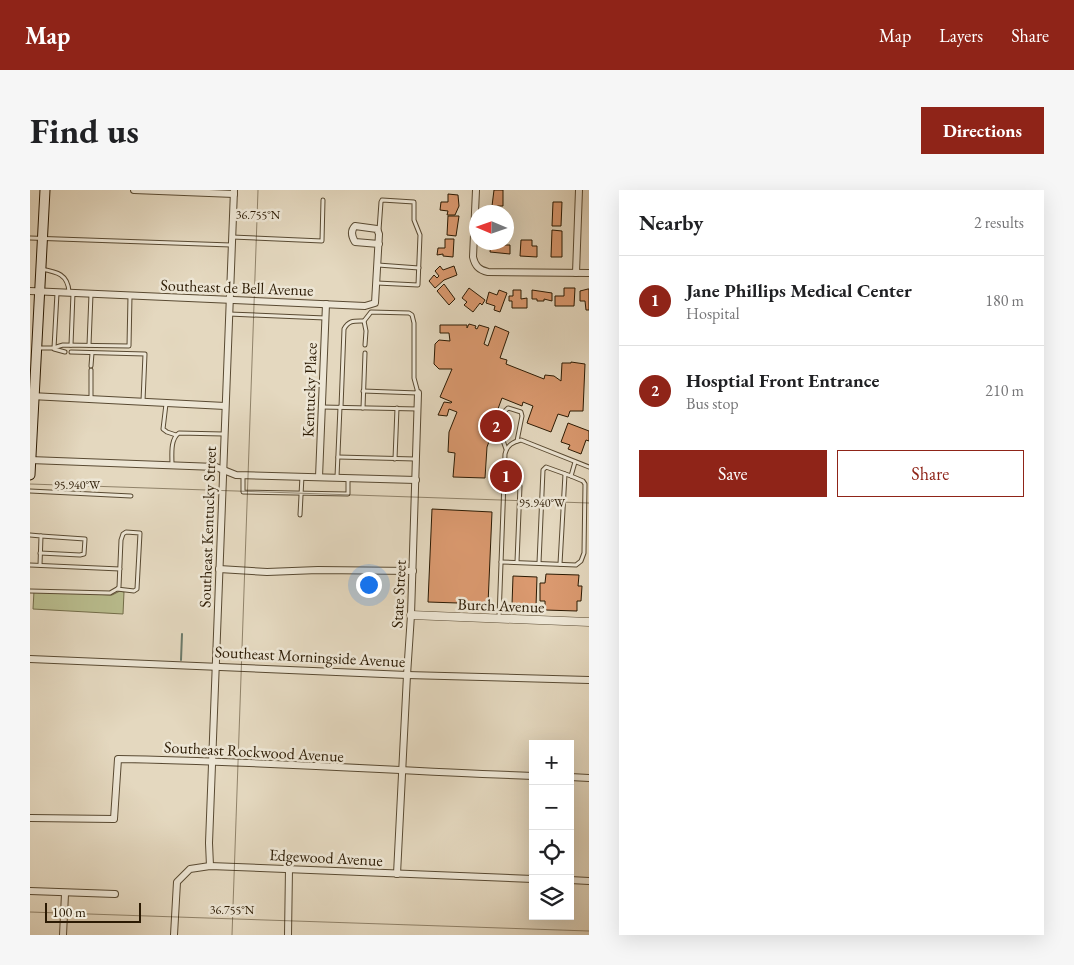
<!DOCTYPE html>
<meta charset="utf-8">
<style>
:root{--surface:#fff;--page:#f6f6f6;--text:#202124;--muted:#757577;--line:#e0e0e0;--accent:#8f2418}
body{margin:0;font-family:"EB Garamond",serif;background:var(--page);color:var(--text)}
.controls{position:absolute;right:15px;bottom:15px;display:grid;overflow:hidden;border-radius:0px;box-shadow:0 5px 20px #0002}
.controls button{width:45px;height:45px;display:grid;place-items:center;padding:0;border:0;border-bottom:1px solid var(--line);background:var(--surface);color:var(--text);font:25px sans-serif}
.compass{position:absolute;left:439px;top:15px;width:45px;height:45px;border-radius:50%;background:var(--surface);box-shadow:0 5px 20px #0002;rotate:272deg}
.scale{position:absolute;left:15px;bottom:12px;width:96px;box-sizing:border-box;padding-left:5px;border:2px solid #2b1a03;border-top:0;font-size:14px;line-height:18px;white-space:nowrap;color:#2b1a03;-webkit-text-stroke:4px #ede6d5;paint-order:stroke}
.you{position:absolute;left:338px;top:394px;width:18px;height:18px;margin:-12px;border:4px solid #fff;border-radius:50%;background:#1a73e8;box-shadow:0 0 0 8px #1a73e833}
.badge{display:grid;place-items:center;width:32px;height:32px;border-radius:50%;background:var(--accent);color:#fff;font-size:16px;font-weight:700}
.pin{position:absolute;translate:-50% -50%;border:2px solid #fff;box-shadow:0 1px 5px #0006}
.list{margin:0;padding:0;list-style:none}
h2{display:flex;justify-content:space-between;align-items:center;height:65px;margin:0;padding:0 20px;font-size:21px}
h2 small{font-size:16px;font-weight:400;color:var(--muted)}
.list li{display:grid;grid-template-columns:32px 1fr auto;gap:15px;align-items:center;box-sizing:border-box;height:90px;padding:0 20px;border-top:1px solid var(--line)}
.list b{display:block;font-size:19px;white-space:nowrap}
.list p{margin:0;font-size:16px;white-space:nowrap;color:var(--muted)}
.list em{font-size:16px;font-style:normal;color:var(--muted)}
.actions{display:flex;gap:10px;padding:15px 20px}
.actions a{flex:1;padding:11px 0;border:1px solid var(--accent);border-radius:0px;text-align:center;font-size:18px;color:var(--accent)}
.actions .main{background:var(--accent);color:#fff}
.icon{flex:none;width:28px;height:28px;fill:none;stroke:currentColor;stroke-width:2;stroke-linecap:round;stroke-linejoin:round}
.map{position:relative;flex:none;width:559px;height:745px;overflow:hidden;border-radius:0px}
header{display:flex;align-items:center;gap:30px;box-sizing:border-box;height:70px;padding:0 25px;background:var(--accent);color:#fff}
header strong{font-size:24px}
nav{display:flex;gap:28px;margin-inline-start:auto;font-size:18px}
.intro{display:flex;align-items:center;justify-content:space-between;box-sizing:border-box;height:120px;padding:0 30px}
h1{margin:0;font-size:35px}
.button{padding:12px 22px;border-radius:0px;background:var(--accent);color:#fff;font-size:18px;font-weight:700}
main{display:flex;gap:30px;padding:0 30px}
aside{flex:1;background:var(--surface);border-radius:0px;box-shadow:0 5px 20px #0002}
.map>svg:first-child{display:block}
.green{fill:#b9bd8e;stroke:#726c48}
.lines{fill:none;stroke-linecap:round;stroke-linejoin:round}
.stream{stroke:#6b7a6a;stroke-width:2}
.building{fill:#da996f;stroke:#2b1a03}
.service-casing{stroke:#594a32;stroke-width:5}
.minor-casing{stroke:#594a32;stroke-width:8}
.tertiary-casing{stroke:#594a32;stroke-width:9}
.secondary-casing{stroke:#2b1a03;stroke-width:11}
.service{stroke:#ede6d5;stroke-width:3}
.minor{stroke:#ede6d5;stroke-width:6}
.tertiary{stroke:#ede6d5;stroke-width:8}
.secondary{stroke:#ede6d5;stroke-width:9}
.ticks{fill:none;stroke:#2b1a03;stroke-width:1;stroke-opacity:0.45}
.labels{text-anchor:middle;stroke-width:5;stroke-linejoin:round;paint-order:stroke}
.street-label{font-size:16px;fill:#2b1a03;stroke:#ede6d5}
.ticks-label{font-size:12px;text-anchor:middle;fill:#2b1a03;stroke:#ede6d5;stroke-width:5;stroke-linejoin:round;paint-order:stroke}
</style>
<header>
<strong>Map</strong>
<nav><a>Map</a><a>Layers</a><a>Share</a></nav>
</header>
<div class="intro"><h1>Find us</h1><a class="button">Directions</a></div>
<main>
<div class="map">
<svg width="559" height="745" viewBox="0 0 559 745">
<rect width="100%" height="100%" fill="#e4d8bf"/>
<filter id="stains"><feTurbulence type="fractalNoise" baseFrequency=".004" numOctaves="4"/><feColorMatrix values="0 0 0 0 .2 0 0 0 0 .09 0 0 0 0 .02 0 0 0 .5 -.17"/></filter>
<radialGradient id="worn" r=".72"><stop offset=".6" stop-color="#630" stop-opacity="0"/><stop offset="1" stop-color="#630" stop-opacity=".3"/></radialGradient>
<path class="green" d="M4 401 82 405 90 401 94 402 93 424 3 419Z"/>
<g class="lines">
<path class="stream" d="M151 470 152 444"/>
</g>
<g class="building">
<path d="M464 0H473V16H462Z"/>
<path d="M418 4 428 5 429 16 425 25H417L418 21 410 20 411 12H418Z"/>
<path d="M523 12H532L531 36H522Z"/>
<path d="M418 26H429L426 46 417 45Z"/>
<path d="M522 40 532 41V67H521Z"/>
<path d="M415 49H424L423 67 413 66V64L407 65 408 58H415Z"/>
<path d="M491 50H502V56H507V67L490 66Z"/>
<path d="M468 52H473V55H480V64L460 62 461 54 468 55Z"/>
<path d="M410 76 413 80 424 76 427 85 414 90 405 98 399 91 404 85 407 88 409 86 405 81Z"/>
<path d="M414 94 425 109 419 115 407 101Z"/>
<path d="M439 98 455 110 452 115 450 113 443 122 434 115 437 112 432 108Z"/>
<path d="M534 98H545L544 116H525V106H534Z"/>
<path d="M558 99H559V120H556L555 111H550V101Z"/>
<path d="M469 100 477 103 470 122 464 120 465 116 456 113 459 102 467 105Z"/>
<path d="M483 100H491V109L497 108V118H482V111H479V106H483Z"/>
<path d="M502 100 522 103V111L514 109V111H507V109H502Z"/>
<path d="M439 134 446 136 445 138 447 139 449 135 459 138 454 154 458 156 465 136 479 142 470 168 477 170 476 174 514 189 515 185 524 186 531 191 532 173H541V172L555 174 553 221H540L538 227 528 224 521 242 497 233 503 216 493 212 492 216 472 208 462 235 464 238 457 257 455 288 423 287 425 263 418 262 419 242 427 222 419 219 417 226 408 225 414 212 421 213 422 212 410 207 422 179H409L404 174 405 154 409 150 420 151 419 143H410V135H437V138Z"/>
<path d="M538 233 559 241V251L556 250 551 264 538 259 540 255 531 252Z"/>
<path d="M402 319 462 322 458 414 398 412Z"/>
<path d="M516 384 549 385 548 396H552L551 411H547V421L515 420V411H510V393H515Z"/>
<path d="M483 386 507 387 506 416 482 415Z"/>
</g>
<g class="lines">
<defs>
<g id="service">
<path d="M202 47 292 51 293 10"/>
<path d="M0 48 201 55"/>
<path d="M348 75 389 78"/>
<path d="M11 79C27 82 38 84 39 102"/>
<path d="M347 93 388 95 390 45 384 30V12L352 10 351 12 349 40"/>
<path d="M199 124 295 128"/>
<path d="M334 131 336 141 335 155"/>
<path d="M41 155 43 103"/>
<path d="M59 155 61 104"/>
<path d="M7 158H23L33 155 99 156 100 106"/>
<path d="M24 158 27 103"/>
<path d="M24 159 35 162"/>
<path d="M41 162 115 164 113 211"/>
<path d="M61 176 62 163"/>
<path d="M61 208V180"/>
<path d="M136 214 133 239 137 242 146 245"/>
<path d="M292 217 388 219"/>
<path d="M311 217 314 139C319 130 324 131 334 131L341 122 379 123 382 125 384 133V188L388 203 333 201"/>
<path d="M333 218 335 163"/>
<path d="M476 259C471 246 465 228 478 218L491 222 492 226 487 251"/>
<path d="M308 267 385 269"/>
<path d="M365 269 367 218"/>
<path d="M142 275C142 265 140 249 149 243L193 244"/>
<path d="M213 285V302L318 304V288"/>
<path d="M307 287 310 217"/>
<path d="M474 295 490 296 487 372"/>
<path d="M0 301 101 306"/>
<path d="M270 325 272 286"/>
<path d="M0 345 11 346 10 375"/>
<path d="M10 363 50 365 54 364 55 349 11 346"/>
<path d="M471 372 546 375 551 371 554 363 555 294 553 291 541 286 545 272"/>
<path d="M509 373 513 280 516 277 541 286"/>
<path d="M530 374 535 284"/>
<path d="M0 375 90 379"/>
<path d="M0 401 80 403 87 399 104 401 107 399 110 343 96 342 93 344 91 350 89 397 87 399"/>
<path d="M469 428 475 264C477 255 483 252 491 250L559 277"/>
</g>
<g id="minor">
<path d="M104 0 204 4"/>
<path d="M446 0 443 67C445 76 449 80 458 82L559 83"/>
<path d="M546 83 549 0"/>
<path d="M0 101 335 116 345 113 349 44 347 39 325 36C320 41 322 47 325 52L349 54"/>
<path d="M1 206 195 216"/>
<path d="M0 270 186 277 206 285 386 290"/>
<path d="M289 287 296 114"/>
<path d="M189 379 237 382 288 380 383 381"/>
<path d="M0 469 377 485 559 490"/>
<path d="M540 587 559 588"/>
<path d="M0 628 84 629 88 569C227 571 365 581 503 586"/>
<path d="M180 676 179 653 204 0"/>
<path d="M367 684 377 485 381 425 388 203"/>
<path d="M540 690 559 691"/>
<path d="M0 701 85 704"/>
<path d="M33 745 35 704"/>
<path d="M144 745 147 692 160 679 180 676 503 689"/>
<path d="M258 745 259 679"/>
</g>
<path id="tertiary" d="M381 425 559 432"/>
<path id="secondary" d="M0 285 15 0"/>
</defs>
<use href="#service" class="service-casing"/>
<use href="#minor" class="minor-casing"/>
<use href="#tertiary" class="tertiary-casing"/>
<use href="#secondary" class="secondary-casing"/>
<use href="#service" class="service"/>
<use href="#minor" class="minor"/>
<use href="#tertiary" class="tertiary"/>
<use href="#secondary" class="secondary"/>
</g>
<path class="ticks" d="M0 294 559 313M0 722 559 741M202 745 228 0"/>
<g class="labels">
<g class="street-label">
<text transform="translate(207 97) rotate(2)" y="6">Southeast de Bell Avenue</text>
<text transform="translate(279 200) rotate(-88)" y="6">Kentucky Place</text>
<text transform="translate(177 337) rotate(-88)" y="6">Southeast Kentucky Street</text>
<text transform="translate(368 404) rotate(-87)" y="6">State Street</text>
<text transform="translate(471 415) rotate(2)" y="6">Burch Avenue</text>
<text transform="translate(280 466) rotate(3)" y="6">Southeast Morningside Avenue</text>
<text transform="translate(224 561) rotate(3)" y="6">Southeast Rockwood Avenue</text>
<text transform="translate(296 667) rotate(3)" y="6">Edgewood Avenue</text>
</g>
</g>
<g class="ticks-label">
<text x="228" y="29">36.755°N</text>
<text x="47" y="299">95.940°W</text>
<text x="512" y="317">95.940°W</text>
<text x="202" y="724">36.755°N</text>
</g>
<rect width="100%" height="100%" filter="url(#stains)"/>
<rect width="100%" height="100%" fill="url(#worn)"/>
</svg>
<div class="controls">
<button>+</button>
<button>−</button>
<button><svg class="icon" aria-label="locate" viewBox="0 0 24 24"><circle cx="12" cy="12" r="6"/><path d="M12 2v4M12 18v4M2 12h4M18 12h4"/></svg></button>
<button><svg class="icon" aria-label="layers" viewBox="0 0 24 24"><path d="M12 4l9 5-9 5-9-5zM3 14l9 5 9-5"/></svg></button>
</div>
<svg class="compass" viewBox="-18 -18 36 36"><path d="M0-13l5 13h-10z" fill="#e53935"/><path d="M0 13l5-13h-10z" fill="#757577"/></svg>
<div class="scale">100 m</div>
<div class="you"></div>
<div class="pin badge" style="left:476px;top:286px">1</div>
<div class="pin badge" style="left:466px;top:236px">2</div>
</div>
<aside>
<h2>Nearby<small>2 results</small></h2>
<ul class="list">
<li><span class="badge">1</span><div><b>Jane Phillips Medical Center</b><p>Hospital</p></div><em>180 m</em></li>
<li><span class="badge">2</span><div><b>Hosptial Front Entrance</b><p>Bus stop</p></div><em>210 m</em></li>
</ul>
<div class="actions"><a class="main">Save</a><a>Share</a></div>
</aside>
</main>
